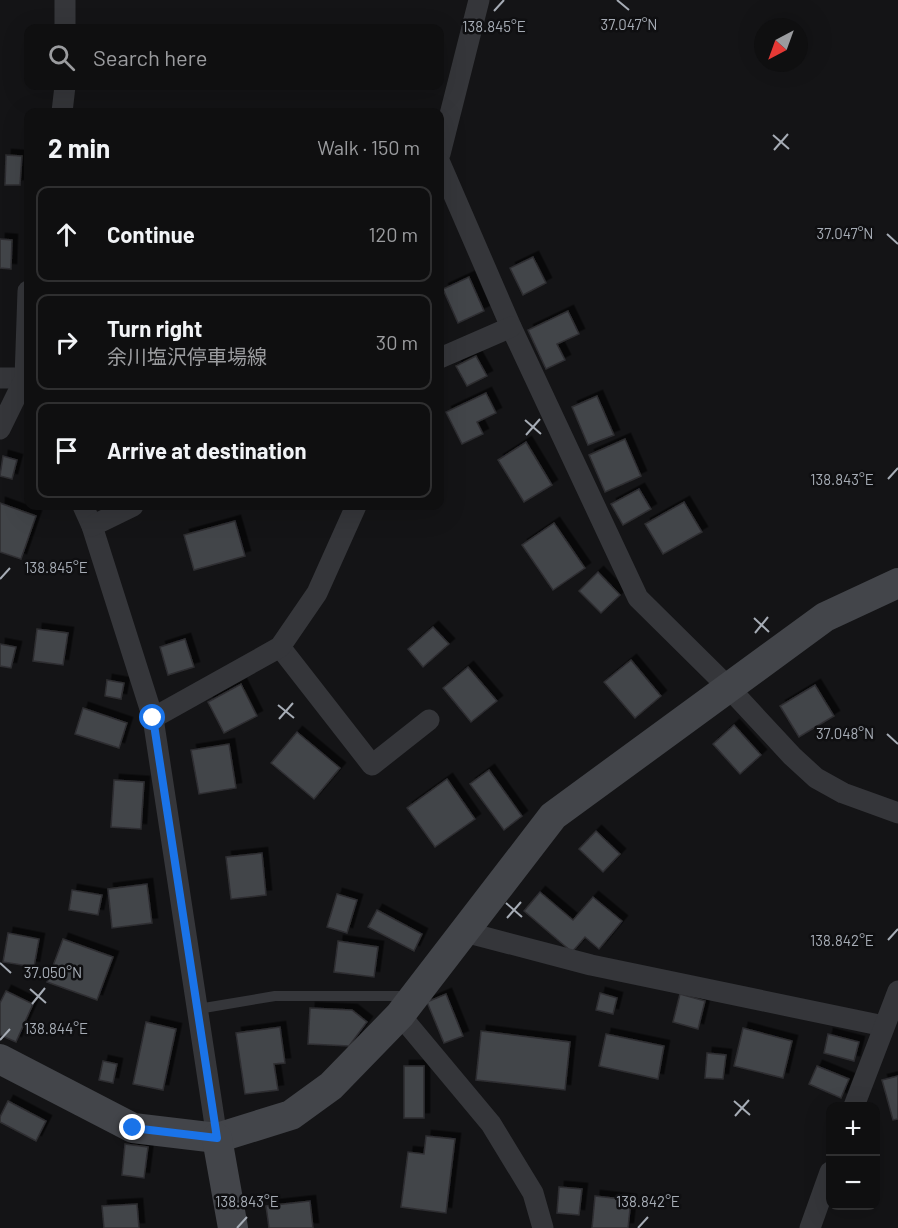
<!DOCTYPE html>
<meta charset="utf-8">
<style>
:root{--surface:#0f0f10;--page:#181819;--text:#f1f3f6;--muted:#9b9c9f;--line:#2f2f30}
body{margin:0;font-family:Barlow,"Noto Sans JP",sans-serif;background:var(--page);color:var(--text)}
.controls{position:absolute;right:18px;bottom:18px;display:grid;overflow:hidden;border-radius:12px;box-shadow:0 6px 24px #0002}
.controls button{width:54px;height:54px;display:grid;place-items:center;padding:0;border:0;border-bottom:2px solid var(--line);background:var(--surface);color:var(--text);font:30px sans-serif}
.compass{position:absolute;left:754px;top:18px;width:54px;height:54px;border-radius:50%;background:var(--surface);box-shadow:0 6px 24px #0002;rotate:221deg}
.stop{position:absolute;width:18px;height:18px;margin:-14px;border:4px solid #1a73e8;border-radius:50%;background:#fff}
.stop.end{background:#1a73e8;border-color:#fff;box-shadow:0 2px 6px #0008}
.list{margin:0;padding:0;list-style:none}
h2{display:flex;justify-content:space-between;align-items:center;height:78px;margin:0;padding:0 24px;font-size:26px}
h2 small{font-size:20px;font-weight:400;color:var(--muted)}
.list li{display:grid;grid-template-columns:39px 1fr auto;gap:18px;align-items:center;box-sizing:border-box;height:96px;margin:0 12px 12px;padding:0 12px;border:2px solid var(--line);border-radius:12px}
.list b{display:block;font-size:22px;white-space:nowrap}
.list p{margin:0;font-size:20px;white-space:nowrap;color:var(--muted)}
.list em{font-size:20px;font-style:normal;color:var(--muted)}
.icon{flex:none;width:33px;height:33px;fill:none;stroke:currentColor;stroke-width:2;stroke-linecap:round;stroke-linejoin:round}
.map{position:relative;flex:none;width:898px;height:1228px;overflow:hidden}
.search{position:absolute;background:var(--surface);box-shadow:0 6px 24px #0002;left:24px;top:24px;width:420px;height:66px;display:flex;align-items:center;gap:15px;box-sizing:border-box;padding:0 21px;border-radius:12px;color:var(--muted);font-size:22px}
.panel{position:absolute;background:var(--surface);box-shadow:0 6px 24px #0002;left:24px;top:108px;width:420px;height:402px;border-radius:12px}
.map>svg:first-child{display:block}
.building{fill:#434449;stroke:#2e2e31;stroke-width:1.5;filter:url(#shadow)}
.lines{fill:none;stroke-linecap:round;stroke-linejoin:round}
.lane{stroke:#35363a;stroke-width:10}
.street{stroke:#35363a;stroke-width:21}
.secondary{stroke:#43454a;stroke-width:30}
.route{stroke:#1a73e8;stroke-width:8}
.ticks{fill:none;stroke:#a6acb5;stroke-width:2}
.ticks-label{font-size:15px;text-anchor:middle;fill:#a6acb5;stroke:#0f0f11;stroke-width:5;stroke-linejoin:round;paint-order:stroke}
</style>
<div class="map">
<svg width="898" height="1228" viewBox="0 0 898 1228">
<defs>
<filter id="shadow"><feDropShadow dx="5.5" dy="-5.5" stdDeviation="0" flood-color="#0009"/></filter>
</defs>
<rect width="100%" height="100%" fill="#141416"/>
<g class="building">
<path d="M6 155 22 156 20 185H5Z"/>
<path d="M0 239 12 240 11 269 0 268Z"/>
<path d="M533 257 546 283 523 295 510 268Z"/>
<path d="M469 277 484 311 458 323 443 289Z"/>
<path d="M568 311 579 334 557 344 565 360 546 369 528 330Z"/>
<path d="M476 356 487 376 467 386 456 366Z"/>
<path d="M486 393 496 413 477 422 483 434 462 444 446 412Z"/>
<path d="M597 396 614 435 588 445 572 407Z"/>
<path d="M625 439 641 476 605 492 589 455Z"/>
<path d="M526 442 552 485 524 502 498 460Z"/>
<path d="M3 456 17 460 12 479 0 476Z"/>
<path d="M639 489 651 509 623 525 611 504Z"/>
<path d="M684 502 702 532 663 554 645 524Z"/>
<path d="M0 503 36 516 21 559 0 552Z"/>
<path d="M235 521 245 556 194 570 184 535Z"/>
<path d="M554 523 585 568 553 590 522 545Z"/>
<path d="M598 572 620 595 601 613 579 591Z"/>
<path d="M433 627 449 644 423 667 408 649Z"/>
<path d="M37 629 68 633 63 665 33 661Z"/>
<path d="M185 639 194 667 168 675 160 647Z"/>
<path d="M0 644 16 647 11 668 0 666Z"/>
<path d="M631 660 661 696 635 718 604 682Z"/>
<path d="M468 667 497 701 471 722 443 688Z"/>
<path d="M107 680 124 683 121 699 105 696Z"/>
<path d="M241 684 257 716 224 733 208 702Z"/>
<path d="M815 685 834 716 799 737 780 706Z"/>
<path d="M83 708 127 723 119 748 75 734Z"/>
<path d="M734 725 761 755 740 774 713 744Z"/>
<path d="M297 732 340 768 314 799 271 763Z"/>
<path d="M229 744 236 788 199 794 191 750Z"/>
<path d="M489 770 522 816 504 830 470 784Z"/>
<path d="M447 779 475 819 435 847 407 808Z"/>
<path d="M114 780 144 782 141 829 111 827Z"/>
<path d="M596 831 620 854 603 872 579 849Z"/>
<path d="M262 853 266 895 231 899 226 857Z"/>
<path d="M147 884 152 923 112 928 108 889Z"/>
<path d="M72 890 102 895 98 915 69 910Z"/>
<path d="M540 892 573 920 593 897 622 921 599 949 585 937 572 952 524 911Z"/>
<path d="M337 894 357 900 347 933 327 927Z"/>
<path d="M377 910 422 934 414 951 368 927Z"/>
<path d="M8 933 39 939 34 967 3 962Z"/>
<path d="M63 939 113 957 97 1000 47 982Z"/>
<path d="M338 941 378 947 374 977 334 972Z"/>
<path d="M6 991 33 1004 16 1042 0 1035V1003Z"/>
<path d="M600 993 617 998 613 1014 596 1010Z"/>
<path d="M446 994 463 1036 444 1043 427 1002Z"/>
<path d="M680 994 705 1001 698 1029 673 1022Z"/>
<path d="M310 1008 352 1010 367 1022 349 1046 308 1044Z"/>
<path d="M146 1022 176 1029 163 1090 133 1084Z"/>
<path d="M280 1027 285 1063 274 1064 278 1090 245 1094 236 1033Z"/>
<path d="M743 1028 792 1041 783 1078 734 1066Z"/>
<path d="M481 1031 570 1042 565 1090 476 1080Z"/>
<path d="M606 1034 664 1046 658 1079 599 1066Z"/>
<path d="M828 1034 859 1042 854 1061 824 1053Z"/>
<path d="M707 1053 726 1055 723 1079 705 1078Z"/>
<path d="M103 1061 117 1064 113 1083 99 1080Z"/>
<rect x="404" y="1066" width="20" height="52"/>
<path d="M817 1066 849 1079 841 1098 809 1084Z"/>
<path d="M898 1076V1119L893 1120 882 1080Z"/>
<path d="M8 1101 46 1121 36 1141 0 1122V1117Z"/>
<path d="M426 1136 455 1139 446 1213 401 1207 408 1152 424 1154Z"/>
<path d="M125 1144 148 1147 144 1178 122 1175Z"/>
<path d="M559 1187 582 1189 579 1215 557 1213Z"/>
<path d="M595 1196 631 1200 628 1228H592Z"/>
<path d="M310 1201 313 1228H269L266 1206Z"/>
<path d="M137 1204 139 1228H104L102 1206Z"/>
</g>
<g class="lines">
<path class="lane" d="M198 1009 275 996H409"/>
<g class="street">
<path d="M65 0V28"/>
<path d="M62 112 65 86"/>
<path d="M440 154 479 0"/>
<path d="M440 163 511 327 638 598 728 687 792 756 816 778 843 793 898 813"/>
<path d="M440 358 511 327"/>
<path d="M0 378H25"/>
<path d="M0 429 25 378 28 291"/>
<path d="M83 506 92 526 153 718 217 1138"/>
<path d="M92 526 133 506"/>
<path d="M280 647 372 765 429 720"/>
<path d="M153 718 280 647 317 593 356 506"/>
<path d="M465 932 591 965 884 1026"/>
<path d="M400 1015 491 1124 533 1193 543 1228"/>
<path d="M854 1106 898 991"/>
<path d="M810 1228 830 1172"/>
</g>
<g class="secondary">
<path d="M0 1059 133 1128 217 1138 291 1115 331 1086 400 1015 553 816 825 617 898 583"/>
<path d="M217 1138 233 1228"/>
</g>
</g>
<g class="lines">
<path class="route" d="M133 1128 217 1138 153 718"/>
</g>
<path class="ticks" d="M617 0 629 10M494 11 504 0M773 135 789 149M774 150 788 134M887 234 898 244M525 420 541 434M526 435 540 419M888 479 898 468M0 579 10 568M754 618 769 632M755 633 768 617M278 705 294 718M279 719 293 703M887 734 898 744M506 903 522 917M507 918 521 902M888 940 898 929M0 963 11 973M30 989 46 1003M32 1004 45 988M0 1040 10 1029M734 1101 750 1115M735 1116 749 1100M237 1228 247 1217M638 1228 648 1217"/>
<g class="ticks-label">
<text x="629" y="30">37.047°N</text>
<text x="494" y="32">138.845°E</text>
<text x="845" y="239">37.047°N</text>
<text x="842" y="485">138.843°E</text>
<text x="56" y="573">138.845°E</text>
<text x="845" y="739">37.048°N</text>
<text x="842" y="946">138.842°E</text>
<text x="53" y="978">37.050°N</text>
<text x="56" y="1034">138.844°E</text>
<text x="247" y="1207">138.843°E</text>
<text x="648" y="1207">138.842°E</text>
</g>
</svg>
<div class="controls">
<button>+</button>
<button>−</button>
</div>
<svg class="compass" viewBox="-18 -18 36 36"><path d="M0-13l5 13h-10z" fill="#e53935"/><path d="M0 13l5-13h-10z" fill="#9b9c9f"/></svg>
<div class="stop" style="left:153px;top:718px"></div>
<div class="stop end" style="left:133px;top:1128px"></div>
<div class="search"><svg class="icon" aria-label="search" viewBox="0 0 24 24"><circle cx="10" cy="10" r="6"/><path d="M15 15l6 6"/></svg>Search here</div>
<section class="panel">
<h2>2 min<small>Walk · 150 m</small></h2>
<ul class="list">
<li><svg class="icon" aria-label="ahead" viewBox="0 0 24 24"><path d="M12 20V5M6 11l6-6 6 6"/></svg><div><b>Continue</b></div><em>120 m</em></li>
<li><svg class="icon" aria-label="right" viewBox="0 0 24 24"><path d="M7 20v-9h11M14 6l5 5-5 5"/></svg><div><b>Turn right</b><p>余川塩沢停車場線</p></div><em>30 m</em></li>
<li><svg class="icon" aria-label="arrive" viewBox="0 0 24 24"><path d="M6 21V4h12l-3 4 3 4H6"/></svg><div><b>Arrive at destination</b></div></li>
</ul>
</section>
</div>
